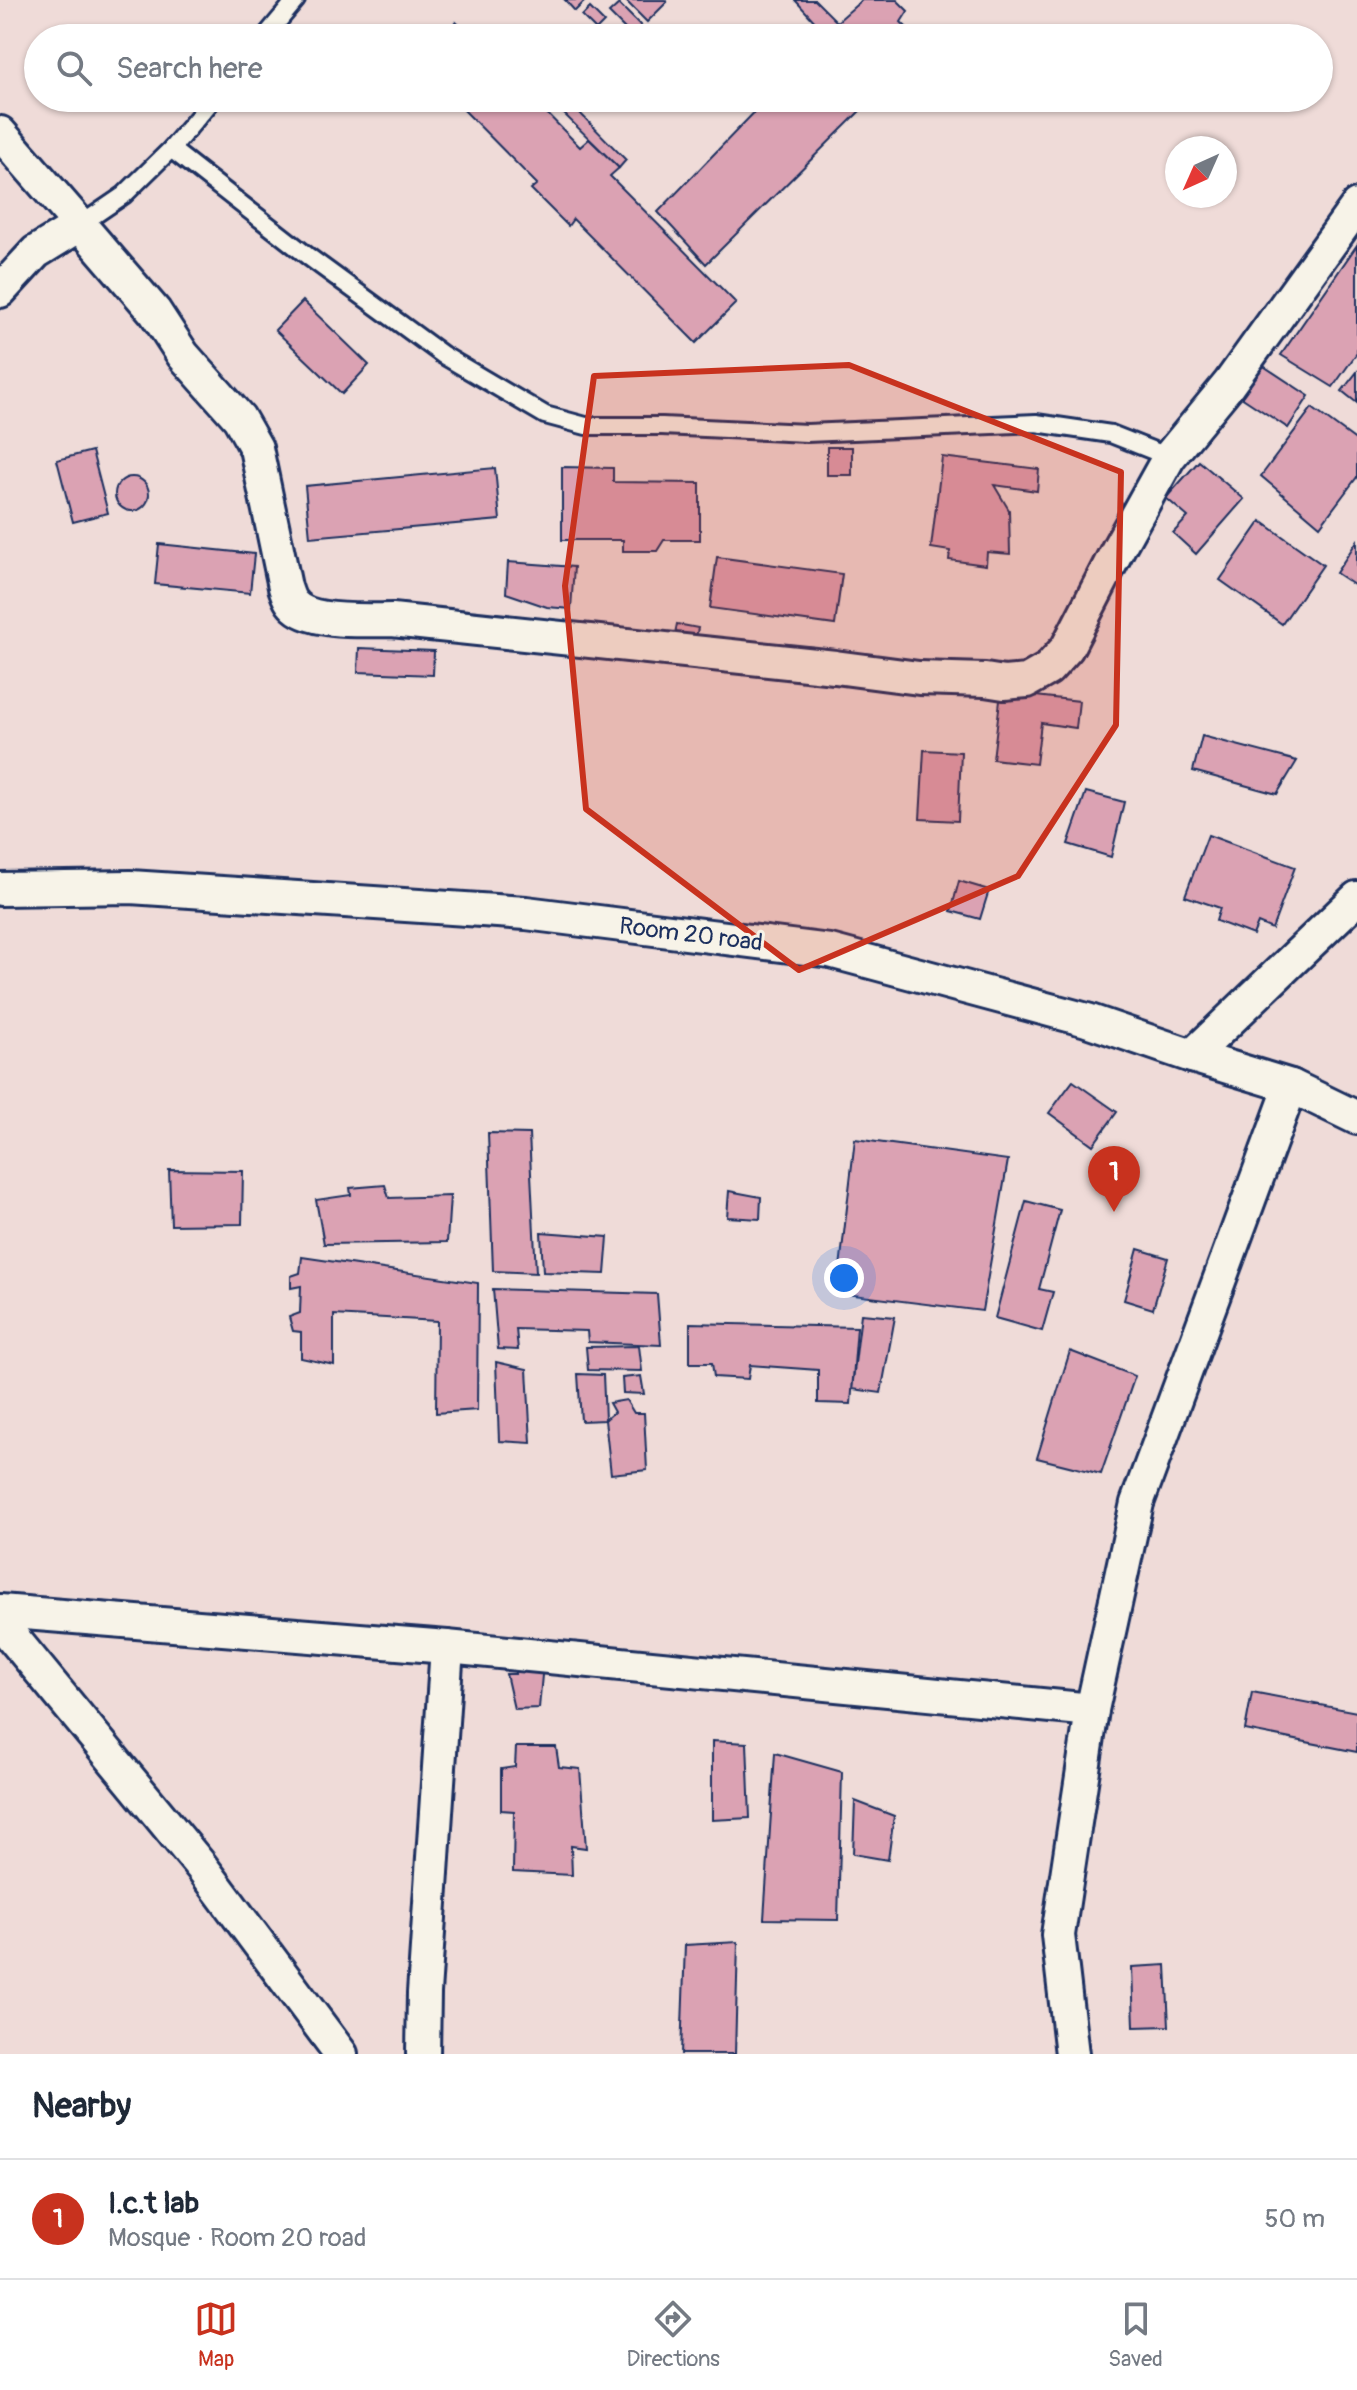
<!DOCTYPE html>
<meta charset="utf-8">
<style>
:root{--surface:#fff;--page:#f6f6f7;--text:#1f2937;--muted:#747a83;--line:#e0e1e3;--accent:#c8321e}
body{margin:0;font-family:Pangolin,sans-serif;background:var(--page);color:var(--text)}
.compass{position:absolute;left:1165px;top:136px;width:72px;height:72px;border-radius:50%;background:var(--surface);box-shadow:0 2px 6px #0004;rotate:225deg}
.you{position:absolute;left:844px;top:1278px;width:28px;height:28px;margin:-20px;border:6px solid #fff;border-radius:50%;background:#1a73e8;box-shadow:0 0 0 12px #1a73e833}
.badge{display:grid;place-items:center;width:52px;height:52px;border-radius:50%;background:var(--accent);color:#fff;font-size:26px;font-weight:700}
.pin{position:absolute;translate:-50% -66px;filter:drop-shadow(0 2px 4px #0008)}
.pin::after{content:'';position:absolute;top:42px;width:28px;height:24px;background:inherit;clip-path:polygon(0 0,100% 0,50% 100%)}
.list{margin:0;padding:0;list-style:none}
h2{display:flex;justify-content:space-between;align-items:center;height:104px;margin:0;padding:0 32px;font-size:34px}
h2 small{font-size:26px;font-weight:400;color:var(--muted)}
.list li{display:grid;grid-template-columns:52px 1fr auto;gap:24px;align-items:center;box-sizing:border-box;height:120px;padding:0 32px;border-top:2px solid var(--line)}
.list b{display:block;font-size:30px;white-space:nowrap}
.list p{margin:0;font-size:26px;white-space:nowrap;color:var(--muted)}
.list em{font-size:26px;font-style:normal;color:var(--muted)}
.icon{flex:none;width:44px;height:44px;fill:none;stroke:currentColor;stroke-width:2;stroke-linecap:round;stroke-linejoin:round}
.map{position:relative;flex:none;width:1357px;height:2054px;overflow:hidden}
.search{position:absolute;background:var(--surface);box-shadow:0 2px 6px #0004;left:24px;right:24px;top:24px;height:88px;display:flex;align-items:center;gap:20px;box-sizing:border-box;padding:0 28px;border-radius:44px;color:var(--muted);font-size:30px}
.sheet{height:224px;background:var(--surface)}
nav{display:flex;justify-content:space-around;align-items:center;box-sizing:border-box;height:112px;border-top:2px solid var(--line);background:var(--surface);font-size:22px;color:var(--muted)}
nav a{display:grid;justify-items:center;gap:4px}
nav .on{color:var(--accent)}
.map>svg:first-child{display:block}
.building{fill:#dba2b3;stroke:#1b2f5e;stroke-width:2}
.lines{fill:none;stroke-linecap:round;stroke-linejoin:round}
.service-casing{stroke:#1b2f5e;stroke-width:22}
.minor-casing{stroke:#1b2f5e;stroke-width:38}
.service{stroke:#f7f3e8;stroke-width:16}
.minor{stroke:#f7f3e8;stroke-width:32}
.marked{fill:#c8321e;fill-opacity:0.2;stroke:#c8321e;stroke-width:6;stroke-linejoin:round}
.labels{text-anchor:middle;stroke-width:6;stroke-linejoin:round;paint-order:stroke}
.street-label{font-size:24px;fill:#1b2f5e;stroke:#f7f3e8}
</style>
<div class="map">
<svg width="1357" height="2054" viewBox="0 0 1357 2054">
<rect width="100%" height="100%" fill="#efdbd8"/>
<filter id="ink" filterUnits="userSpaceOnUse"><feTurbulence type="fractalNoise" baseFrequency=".0125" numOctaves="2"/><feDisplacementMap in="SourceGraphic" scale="16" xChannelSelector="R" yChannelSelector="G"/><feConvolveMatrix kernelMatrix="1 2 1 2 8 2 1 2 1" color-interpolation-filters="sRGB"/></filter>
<g filter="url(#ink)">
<g class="building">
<path d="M565 0H582L584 2 575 11Z"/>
<path d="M625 0H665L667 2 647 22Z"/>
<path d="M795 0H815L837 22 862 0H897L908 11 901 22 917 38H826L828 36Z"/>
<path d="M619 4 641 26 631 35 609 13Z"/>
<path d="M590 8 604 22 596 30 582 16Z"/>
<path d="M456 22 473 38H440Z"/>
<path d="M452 98H532L580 147 589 139 619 168 610 176 736 303 696 343 573 219 568 226 531 189 537 184Z"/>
<path d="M563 98H574L570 103 626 160 619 168 561 111Z"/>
<path d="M768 98H873L706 264 658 212Z"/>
<path d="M1357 245V353L1333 387 1281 355Z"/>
<path d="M303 301 369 365 342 394 275 330Z"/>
<path d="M1256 361 1309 396 1288 428 1235 393Z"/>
<path d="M1357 372V403L1342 391Z"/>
<path d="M1312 408 1357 441V477L1320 526 1261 476Z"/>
<rect x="827" y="447" width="25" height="28"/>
<path d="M92 451 108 513 73 522 57 460Z"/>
<path d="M942 457 1039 469 1037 491 994 485 1009 510 1010 554 987 552 986 565 949 560 950 551 931 548Z"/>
<path d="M1199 461 1244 499 1196 554 1173 533 1188 517 1166 498Z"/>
<path d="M562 467 613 468V482L700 483V540H664L657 551H623V540H562Z"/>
<path d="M495 468 500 520 310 537 305 486Z"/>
<circle cx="132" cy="494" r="17"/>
<path d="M1261 521 1323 565 1282 624 1220 580Z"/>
<path d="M1357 541V587L1336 573Z"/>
<path d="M159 544 254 554 250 593 155 584Z"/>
<path d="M717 557 842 574 835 625 710 608Z"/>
<path d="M508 562 574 567 571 609 547 607 506 593Z"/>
<path d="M677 624 698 628 694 647 673 643Z"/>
<path d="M359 648 434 651 433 675 358 672Z"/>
<path d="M1001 692 1079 701 1076 728 1041 723 1036 764 993 759Z"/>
<path d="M1202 736 1297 761 1277 794 1193 771Z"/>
<path d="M924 750 961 752 958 821 920 819Z"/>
<path d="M1086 792 1124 802 1111 857 1068 844Z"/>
<path d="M1208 835 1295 867 1272 929 1258 923 1253 935 1216 921 1220 908 1185 896Z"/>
<path d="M959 881 989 890 980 919 951 911Z"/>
<path d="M1073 1081 1117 1112 1093 1145 1049 1113Z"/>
<path d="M488 1133 529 1134 536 1273 493 1271Z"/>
<path d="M855 1139 1008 1160 982 1311 837 1293Z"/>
<path d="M169 1170 243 1171 242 1224 171 1225Z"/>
<path d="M385 1185 389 1198 450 1196 447 1242 324 1244 316 1200 351 1195 350 1188Z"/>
<path d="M729 1191 761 1197 760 1219 727 1217Z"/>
<path d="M1026 1201 1060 1210 1039 1289 1053 1292 1042 1331 995 1318Z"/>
<path d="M541 1232 608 1237 605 1274 543 1272Z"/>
<path d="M1138 1249 1168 1258 1153 1309 1124 1300Z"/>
<path d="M302 1257 478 1283 477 1410 436 1413 437 1321 334 1315V1365L301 1358V1332L293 1331 289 1317 300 1313 301 1286 291 1288V1276L300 1273Z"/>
<path d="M493 1289 657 1294 661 1345 588 1342 587 1331 516 1329 518 1350 498 1349Z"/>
<path d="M861 1314 895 1317 881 1393 852 1389Z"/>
<path d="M690 1323 857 1327 851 1404 818 1403V1370L750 1365 748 1379 714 1377 712 1363H690Z"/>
<path d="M639 1346 642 1371 588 1370 586 1347Z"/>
<path d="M1070 1351 1135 1376 1101 1474 1037 1458Z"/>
<path d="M496 1362 527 1369 531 1443 499 1441Z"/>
<path d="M578 1374 603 1375 605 1420 581 1421Z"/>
<path d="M641 1376 644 1394 623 1393 622 1378Z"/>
<path d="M626 1400 634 1413H644L647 1470 611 1474 605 1420 614 1412 609 1403Z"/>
<path d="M514 1661 543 1664 539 1708 514 1709 506 1674H515Z"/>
<path d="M1252 1692 1357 1712V1752L1245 1730Z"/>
<path d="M712 1741 747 1743 750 1818 712 1820Z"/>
<path d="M516 1747H556L559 1767 580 1769 586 1848 571 1846 572 1875 513 1872 514 1811 501 1810V1769L515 1767Z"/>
<path d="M775 1753 842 1772 838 1920 764 1919Z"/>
<path d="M855 1801 894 1816 888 1860 853 1854Z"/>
<path d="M738 1942 735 2054H681L685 1945Z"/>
<path d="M1166 1965 1169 2026 1134 2027 1132 1967Z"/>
</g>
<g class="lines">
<defs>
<g id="service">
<path d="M264 38 296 0"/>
<path d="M171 149 309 257 443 355 545 415 586 426H662L807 433 1036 423 1111 434 1169 457"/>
<path d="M80 225 124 195 171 149 214 98"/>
</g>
<g id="minor">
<path d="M0 133 80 225 36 252 0 291"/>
<path d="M80 225 155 312 183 355 239 418 256 448 285 587C287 593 289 600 293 604 309 624 367 620 392 620L835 667 919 678 985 680 1004 683 1027 681 1048 669 1067 648 1119 547 1169 457 1229 384 1357 206"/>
<path d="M0 889 130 887 526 913 830 951 1087 1020 1192 1056 1291 1086 1357 1118"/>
<path d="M1192 1056 1357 898"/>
<path d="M0 1611 447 1647 1092 1710"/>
<path d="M0 1622 201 1866 341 2054"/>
<path d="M423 2054 424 1993 447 1647"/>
<path d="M1072 2054 1058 1935 1092 1710 1137 1503 1291 1086"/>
</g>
</defs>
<use href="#service" class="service-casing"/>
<use href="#minor" class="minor-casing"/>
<use href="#service" class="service"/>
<use href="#minor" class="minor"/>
</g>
</g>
<path class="marked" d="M849 365 1121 472 1116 725 1018 876 799 970 586 809 565 586 594 376Z"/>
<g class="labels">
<g class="street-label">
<text transform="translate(691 934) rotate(7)" y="8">Room 20 road</text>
</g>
</g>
</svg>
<svg class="compass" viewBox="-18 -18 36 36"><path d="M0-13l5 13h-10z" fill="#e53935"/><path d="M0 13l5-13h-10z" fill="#747a83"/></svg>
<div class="you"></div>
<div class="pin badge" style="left:1114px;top:1212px">1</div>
<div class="search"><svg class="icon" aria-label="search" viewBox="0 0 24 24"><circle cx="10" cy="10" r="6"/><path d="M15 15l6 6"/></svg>Search here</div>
</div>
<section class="sheet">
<h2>Nearby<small></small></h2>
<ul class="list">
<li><span class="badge">1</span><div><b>I.c.t lab</b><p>Mosque · Room 20 road</p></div><em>50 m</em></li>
</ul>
</section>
<nav>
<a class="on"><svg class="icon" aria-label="map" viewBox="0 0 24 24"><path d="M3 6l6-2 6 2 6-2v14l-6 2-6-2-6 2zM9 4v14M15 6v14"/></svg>Map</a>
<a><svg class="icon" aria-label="directions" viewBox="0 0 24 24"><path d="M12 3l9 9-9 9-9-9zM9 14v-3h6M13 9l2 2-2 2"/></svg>Directions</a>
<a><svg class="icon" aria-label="saved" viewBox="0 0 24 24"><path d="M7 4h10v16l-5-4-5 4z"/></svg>Saved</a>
</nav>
